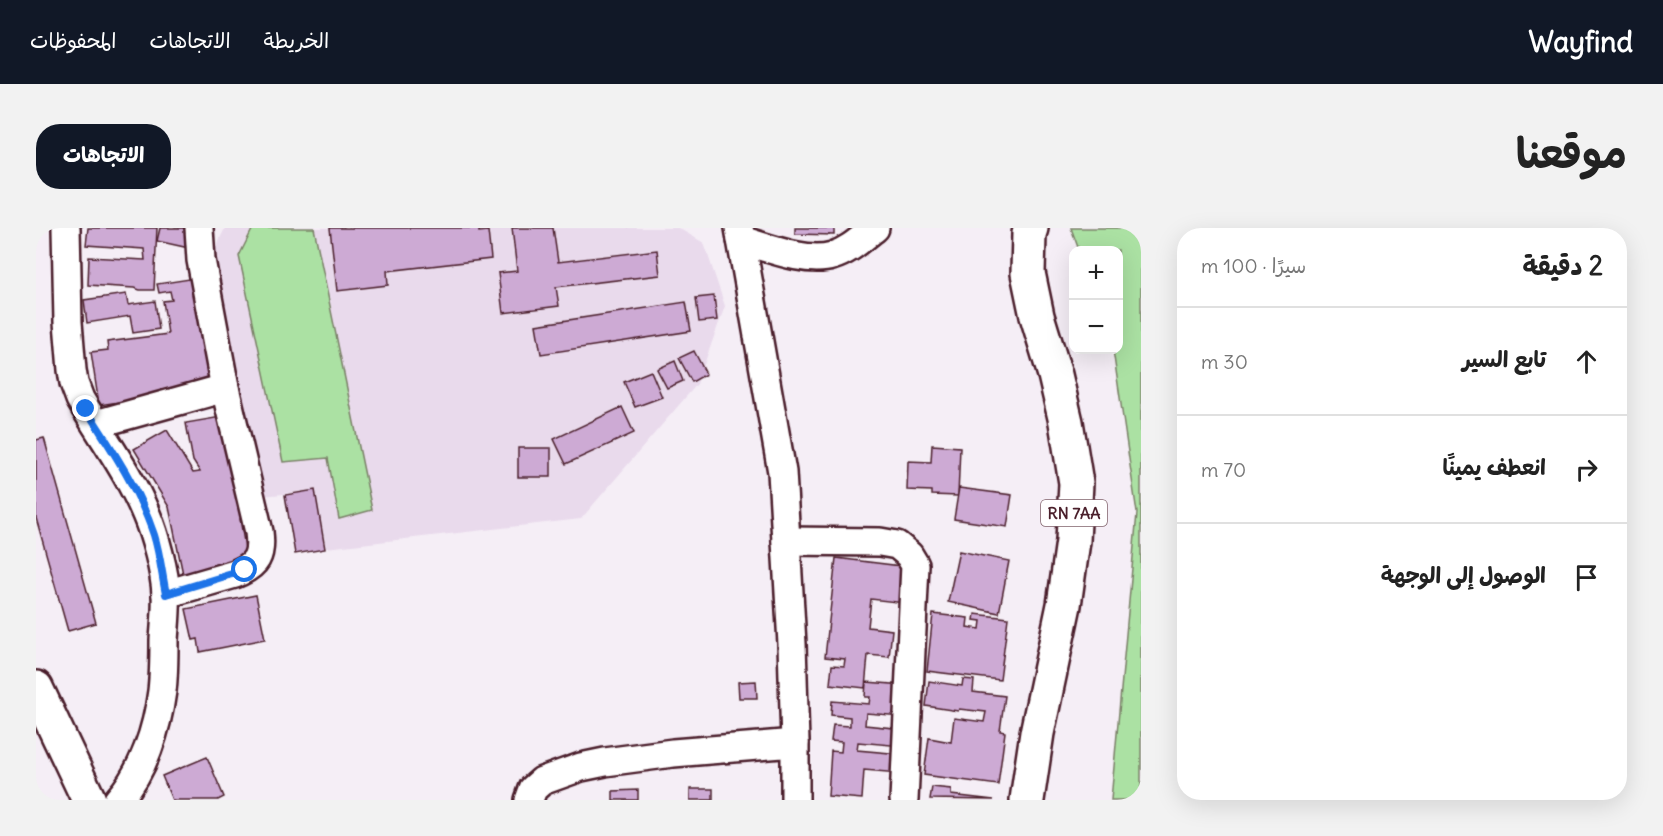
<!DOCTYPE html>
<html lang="ar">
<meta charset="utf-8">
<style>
:root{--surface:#fff;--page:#f2f2f2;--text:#222;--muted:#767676;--line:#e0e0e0;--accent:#111827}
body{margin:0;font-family:Delius,"Playpen Sans Arabic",sans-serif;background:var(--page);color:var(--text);direction:rtl}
.controls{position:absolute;right:18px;top:18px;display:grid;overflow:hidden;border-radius:12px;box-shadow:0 6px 24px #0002}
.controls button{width:54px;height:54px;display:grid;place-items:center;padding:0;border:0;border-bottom:2px solid var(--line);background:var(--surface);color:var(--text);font:30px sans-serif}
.stop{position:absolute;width:18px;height:18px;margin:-14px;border:4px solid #1a73e8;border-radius:50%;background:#fff}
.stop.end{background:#1a73e8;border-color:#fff;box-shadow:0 2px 6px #0008}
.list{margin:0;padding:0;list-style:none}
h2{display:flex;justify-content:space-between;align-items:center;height:78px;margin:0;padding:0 24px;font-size:26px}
h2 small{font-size:20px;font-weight:400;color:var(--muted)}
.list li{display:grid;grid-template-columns:39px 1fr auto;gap:18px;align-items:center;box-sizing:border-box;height:108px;padding:0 24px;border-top:2px solid var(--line)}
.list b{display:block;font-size:22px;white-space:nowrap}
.list em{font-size:20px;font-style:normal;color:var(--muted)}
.icon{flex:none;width:33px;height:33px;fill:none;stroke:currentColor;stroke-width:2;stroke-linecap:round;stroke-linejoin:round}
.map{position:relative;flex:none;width:1105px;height:572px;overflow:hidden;direction:ltr;border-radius:24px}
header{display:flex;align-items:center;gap:36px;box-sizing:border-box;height:84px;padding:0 30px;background:var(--accent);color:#fff}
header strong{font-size:28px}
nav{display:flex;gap:33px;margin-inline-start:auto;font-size:21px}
.intro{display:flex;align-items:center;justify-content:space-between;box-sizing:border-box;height:144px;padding:0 36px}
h1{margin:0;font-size:42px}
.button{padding:15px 27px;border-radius:24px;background:var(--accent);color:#fff;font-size:21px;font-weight:700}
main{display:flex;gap:36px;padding:0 36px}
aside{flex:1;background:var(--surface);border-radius:24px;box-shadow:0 6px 24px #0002}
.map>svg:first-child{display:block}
.built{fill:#e9daec}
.green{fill:#abe1a3;stroke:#7a8067;stroke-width:1.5}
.building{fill:#cdaad4;stroke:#4a1f2b;stroke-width:1.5}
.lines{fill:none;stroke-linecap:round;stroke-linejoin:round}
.minor-casing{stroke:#4a1f2b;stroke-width:32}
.major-casing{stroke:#4a1f2b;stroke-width:38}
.minor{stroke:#fff;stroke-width:27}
.major{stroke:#fff;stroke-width:33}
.route{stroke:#1a73e8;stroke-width:8}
.labels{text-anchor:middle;stroke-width:5;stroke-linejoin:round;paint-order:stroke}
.shield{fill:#fff;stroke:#80626b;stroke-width:1.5}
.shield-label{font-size:16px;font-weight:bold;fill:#4a1f2b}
</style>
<header>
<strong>Wayfind</strong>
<nav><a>الخريطة</a><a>الاتجاهات</a><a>المحفوظات</a></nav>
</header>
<div class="intro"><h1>موقعنا</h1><a class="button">الاتجاهات</a></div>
<main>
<aside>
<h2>2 دقيقة<small>سيرًا · 100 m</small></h2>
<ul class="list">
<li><svg class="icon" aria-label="ahead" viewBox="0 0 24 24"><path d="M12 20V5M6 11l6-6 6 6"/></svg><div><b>تابع السير</b></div><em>30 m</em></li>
<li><svg class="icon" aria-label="right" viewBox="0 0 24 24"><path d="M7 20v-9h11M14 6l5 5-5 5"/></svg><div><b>انعطف يمينًا</b></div><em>70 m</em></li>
<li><svg class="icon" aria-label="arrive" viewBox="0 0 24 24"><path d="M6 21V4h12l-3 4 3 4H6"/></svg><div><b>الوصول إلى الوجهة</b></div></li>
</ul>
</aside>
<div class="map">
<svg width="1105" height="572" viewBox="0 0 1105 572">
<rect width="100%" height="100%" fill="#f5eef6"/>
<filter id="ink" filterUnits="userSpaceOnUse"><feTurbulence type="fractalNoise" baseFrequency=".0167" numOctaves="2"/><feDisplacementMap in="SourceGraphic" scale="12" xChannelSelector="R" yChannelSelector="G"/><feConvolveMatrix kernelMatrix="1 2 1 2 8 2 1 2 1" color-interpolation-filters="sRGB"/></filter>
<g filter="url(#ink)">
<path class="built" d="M189 0H642L668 15 689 78 661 156 545 291 290 320 278 263 226 268 173 34Z"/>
<g class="green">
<path d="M217 0H278L336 282 303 291 292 230 247 234 203 28Z"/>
<path d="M1035 0H1105V572H1075L1101 285 1077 122H1082V22H1043Z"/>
</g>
<g class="building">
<path d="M52 0H121L118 62H104L98 60 52 57 53 29 109 32 108 21 50 17Z"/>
<path d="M124 0H157L153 20 121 13Z"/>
<path d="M294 0H443V4L452 3 455 31 351 43 352 57 301 63Z"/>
<path d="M476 0H517L522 34 621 22 624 47 520 59 523 78 467 85 462 45 481 43Z"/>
<path d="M759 0H798V7L759 6Z"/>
<path d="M160 50 178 156 143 165 63 177 55 124 72 122 71 114 132 106 127 73 136 72 134 63 123 65 121 56Z"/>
<path d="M90 66 92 77 119 73 123 101 97 105 94 88 51 95 48 72Z"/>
<path d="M678 68 681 92 663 94 660 70Z"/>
<path d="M650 74 655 103 505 126 500 97Z"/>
<path d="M658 123 670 146 656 154 643 130Z"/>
<path d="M639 133 647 153 631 160 621 141Z"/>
<path d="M615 143 626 169 599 179 588 154Z"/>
<path d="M586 179 598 205 530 236 518 211Z"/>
<path d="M185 189 207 290 204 291 211 331 148 351 133 279 98 221 131 202 157 245 164 244 157 233 150 195Z"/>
<path d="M8 210 60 395 32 403 0 290V212Z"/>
<path d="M896 217 924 219 922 268 896 267V263L871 262 872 233 895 234Z"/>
<rect x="482" y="220" width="33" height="29"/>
<path d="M923 260 976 267 971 299 918 291Z"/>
<path d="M279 262 289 321 259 326 249 267Z"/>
<path d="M923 323 973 333 963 385 912 374Z"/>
<path d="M800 330 873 339 869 375 835 371 832 399 856 402 853 429 832 427 829 460 794 456 796 437 808 438 809 431 789 429Z"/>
<path d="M220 367 229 411 164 424 162 411 157 412 150 381Z"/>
<path d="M897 386 932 390 931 399 944 401 945 393 938 392 939 386 972 390 964 452 891 443Z"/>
<path d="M927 451 938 452 937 464 969 468 964 503 969 504 962 557 888 547 893 510 915 514 918 490 948 494 950 484 923 481 922 483 890 478 893 453 926 458Z"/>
<path d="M720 453 721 470H703L702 454Z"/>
<path d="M830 454 869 457 866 488 830 485 829 497 867 501 866 518 822 514 821 522 865 526 863 545 828 542 826 571 792 568 795 523 805 524 806 514 795 513 797 497 814 498V489L795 487 796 473 833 476 834 469H829Z"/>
<path d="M171 529 188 569 182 572H136L126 548Z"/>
<path d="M896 559 915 561V567L958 572 894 571Z"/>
<rect x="654" y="561" width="23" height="11"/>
<path d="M602 562V572H577V563Z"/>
</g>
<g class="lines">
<defs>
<g id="minor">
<path d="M30 0 32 94 36 142 38 155 44 171C66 209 93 245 110 286 119 307 129 344 130 366 131 381 129 397 128 412 128 429 128 446 126 463 121 501 108 543 82 572"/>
<path d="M703 0 746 244 756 416 759 515V572"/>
<path d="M705 12C730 19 771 36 796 28 813 23 826 10 839 0"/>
<path d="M60 196 189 160"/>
<path d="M750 313 844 314 861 317 873 327 879 337 868 572"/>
<path d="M130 366 199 346C221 337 226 328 223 304L189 160 165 32 163 0"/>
<path d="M493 572 497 561 506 553 545 539 569 534 637 525 759 515"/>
</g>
<g id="major">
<path d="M0 460 53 572"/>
<path d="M991 572 1001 505 1028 377 1037 313 1040 255 1030 194 1019 147 1001 88 992 45 993 6 995 0"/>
</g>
</defs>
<use href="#minor" class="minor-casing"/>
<use href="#major" class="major-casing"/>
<use href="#minor" class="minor"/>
<use href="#major" class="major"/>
</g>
</g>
<g class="lines" filter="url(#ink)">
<path class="route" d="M50 181C76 221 103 262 118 307 124 326 126 347 130 366L209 342"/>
</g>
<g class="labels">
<rect class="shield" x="1005" y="272" width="66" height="26" rx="4.5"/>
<g class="shield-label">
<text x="1038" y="291">RN 7AA</text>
</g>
</g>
</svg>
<div class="controls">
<button>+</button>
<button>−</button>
</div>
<div class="stop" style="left:209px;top:342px"></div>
<div class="stop end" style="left:50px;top:181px"></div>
</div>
</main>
